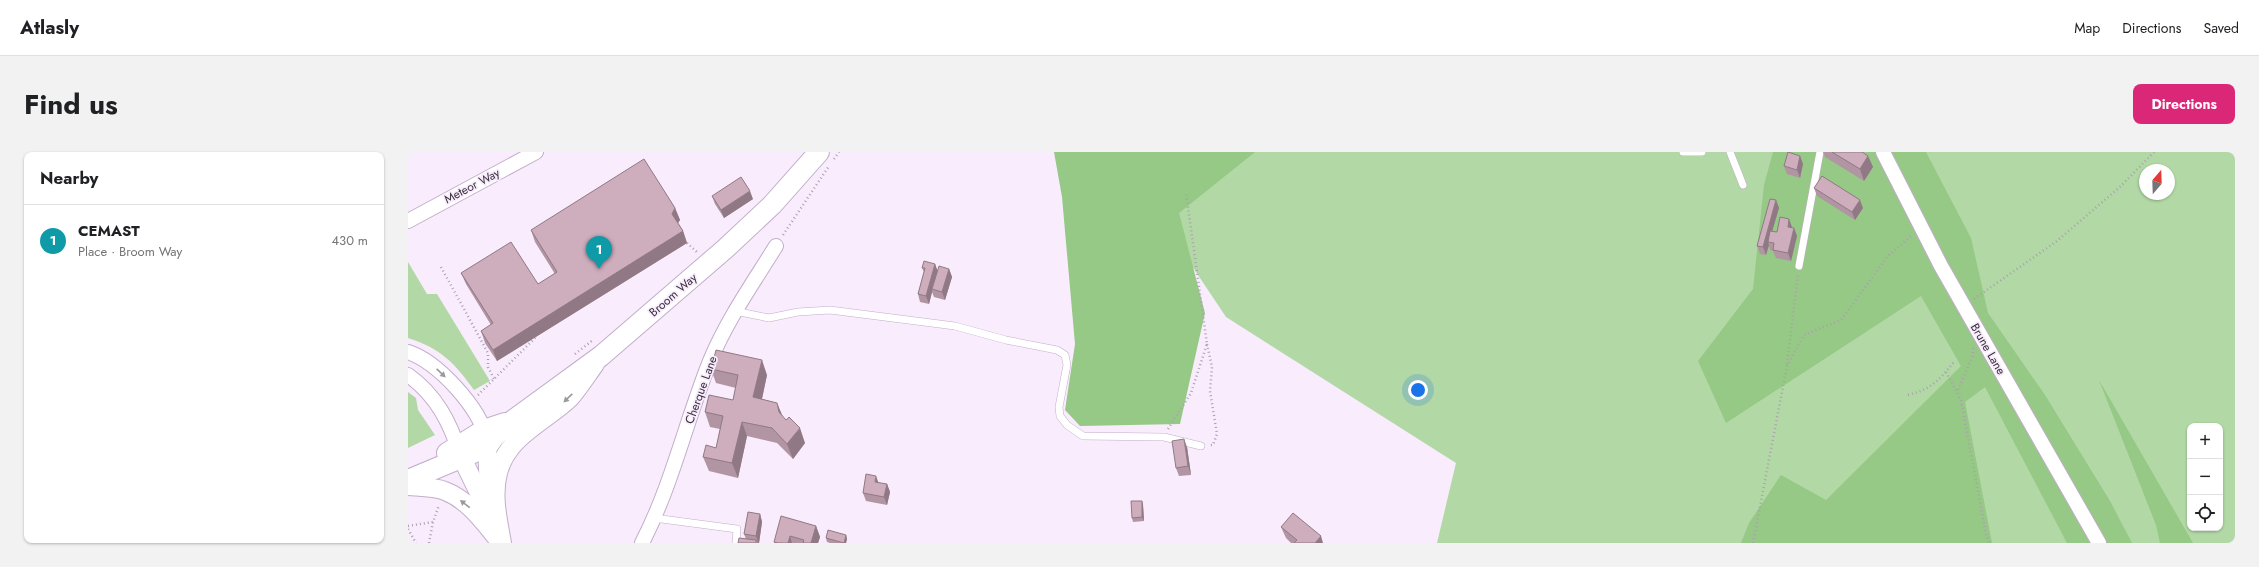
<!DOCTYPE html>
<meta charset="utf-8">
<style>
:root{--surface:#fff;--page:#f2f2f2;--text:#202124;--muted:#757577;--line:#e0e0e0;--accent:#db2777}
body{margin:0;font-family:Jost,sans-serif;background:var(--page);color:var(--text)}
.controls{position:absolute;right:12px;bottom:12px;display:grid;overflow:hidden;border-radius:8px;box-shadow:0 1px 3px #0004}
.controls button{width:36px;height:36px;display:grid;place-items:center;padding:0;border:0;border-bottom:1px solid var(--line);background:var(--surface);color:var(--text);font:20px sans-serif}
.compass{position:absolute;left:1731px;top:12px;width:36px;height:36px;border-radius:50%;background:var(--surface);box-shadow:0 1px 3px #0004;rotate:19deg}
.you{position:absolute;left:1010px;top:238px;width:14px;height:14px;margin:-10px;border:3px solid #fff;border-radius:50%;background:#1a73e8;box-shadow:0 0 0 6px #1a73e833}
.badge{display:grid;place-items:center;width:26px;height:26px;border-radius:50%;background:var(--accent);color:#fff;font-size:13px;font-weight:700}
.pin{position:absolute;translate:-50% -33px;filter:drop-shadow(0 1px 2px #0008)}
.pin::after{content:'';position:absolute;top:21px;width:14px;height:12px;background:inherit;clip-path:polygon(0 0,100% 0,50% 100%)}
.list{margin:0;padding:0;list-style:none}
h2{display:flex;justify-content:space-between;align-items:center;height:52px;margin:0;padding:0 16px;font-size:17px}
h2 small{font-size:13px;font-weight:400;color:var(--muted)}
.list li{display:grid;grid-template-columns:26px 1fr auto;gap:12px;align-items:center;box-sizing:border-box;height:72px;padding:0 16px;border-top:1px solid var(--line)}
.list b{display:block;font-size:15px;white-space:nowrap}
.list p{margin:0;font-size:13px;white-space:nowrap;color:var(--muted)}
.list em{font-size:13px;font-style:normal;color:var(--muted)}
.icon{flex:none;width:22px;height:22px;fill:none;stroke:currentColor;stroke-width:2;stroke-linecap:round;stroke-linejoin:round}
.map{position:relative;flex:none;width:1827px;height:391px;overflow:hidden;border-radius:8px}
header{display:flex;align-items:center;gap:24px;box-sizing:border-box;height:56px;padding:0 20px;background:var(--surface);border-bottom:1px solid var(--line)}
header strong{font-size:19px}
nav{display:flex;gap:22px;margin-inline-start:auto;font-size:14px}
.intro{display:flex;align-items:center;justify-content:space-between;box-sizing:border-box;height:96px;padding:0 24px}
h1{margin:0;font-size:28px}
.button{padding:10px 18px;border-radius:8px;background:var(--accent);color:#fff;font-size:14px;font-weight:700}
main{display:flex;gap:24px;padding:0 24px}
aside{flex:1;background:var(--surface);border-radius:8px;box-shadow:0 1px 3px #0004}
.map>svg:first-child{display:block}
.green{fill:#b1d8a5;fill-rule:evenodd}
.forest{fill:#96c886}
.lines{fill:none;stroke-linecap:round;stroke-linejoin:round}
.service-casing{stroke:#c2aeca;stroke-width:8}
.minor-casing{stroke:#c2aeca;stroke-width:16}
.tertiary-casing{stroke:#c2aeca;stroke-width:20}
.secondary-casing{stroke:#c2aeca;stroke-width:22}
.path{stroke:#aba1af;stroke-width:2.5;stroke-dasharray:1 3;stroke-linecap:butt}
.service{stroke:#fff;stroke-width:7}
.minor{stroke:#fff;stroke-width:14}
.tertiary{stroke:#fff;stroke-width:18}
.secondary{stroke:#fff;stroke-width:20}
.wall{fill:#b195a3}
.shaded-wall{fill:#907984}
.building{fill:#ceadbd;stroke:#907984}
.oneway{fill:#9c989d}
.labels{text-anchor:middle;stroke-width:3.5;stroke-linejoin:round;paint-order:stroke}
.street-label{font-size:12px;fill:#38303b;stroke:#f8ecfd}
</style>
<header>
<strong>Atlasly</strong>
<nav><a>Map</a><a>Directions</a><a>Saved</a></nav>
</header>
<div class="intro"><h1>Find us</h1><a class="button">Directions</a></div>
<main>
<aside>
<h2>Nearby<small></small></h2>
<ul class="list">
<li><span class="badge" style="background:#0f9aa8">1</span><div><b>CEMAST</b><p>Place · Broom Way</p></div><em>430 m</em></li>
</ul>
</aside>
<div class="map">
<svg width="1827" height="391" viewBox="0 0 1827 391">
<rect width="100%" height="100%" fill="#f8ecfd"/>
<g class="green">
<path d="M708 0H1827V391H1029L1048 311 818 165ZM1737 18H1761V42H1737ZM1782 274H1812V376H1782Z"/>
<path d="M0 110 19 142H29L82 229 66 238C47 211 32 196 0 186Z"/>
<path d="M0 240 8 246 10 258 27 283 0 296Z"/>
</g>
<g class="forest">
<path d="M646 0H847L771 61 797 161 772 272 672 274 657 258 667 192 654 45Z"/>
<path d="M1365 0H1518L1563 86 1580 161 1637 243 1702 349 1724 391H1659L1577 235 1557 250 1584 391H1333L1341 371 1373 323 1418 348 1553 214 1513 144 1318 271 1290 209 1345 137 1356 33Z"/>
<path d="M1691 228 1785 391H1752L1748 373Z"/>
</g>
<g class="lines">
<defs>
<g id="service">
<path d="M1275 0H1294"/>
<path d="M1322 0 1335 33"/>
<path d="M1391 114 1412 0"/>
<path d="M327 159 361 166 390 160 422 158 547 174 598 188 649 198 657 203 659 213 651 255 652 264 659 273 675 284 756 285 793 294"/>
<path d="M246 366 329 377 328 391"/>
</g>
<g id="minor">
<path d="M1475 0 1533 114 1691 391"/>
<path d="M0 69 128 0"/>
<path d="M0 200C29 209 73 257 78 286"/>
<path d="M0 223C28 243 42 270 52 302"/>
<path d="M234 391C264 333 278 269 302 209 319 168 345 131 368 94"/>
</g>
<g id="tertiary">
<path d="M79 295 81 337"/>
<path d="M54 306 85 370"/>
<path d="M0 334C11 335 27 335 37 339 61 348 77 372 93 391"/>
<path d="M94 391C90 368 84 344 90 321 99 284 137 270 162 246 171 236 179 223 187 212"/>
</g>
<g id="secondary">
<path d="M39 301 76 278 97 271"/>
<path d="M0 328 79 295 86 285 104 269 193 204 317 97 364 53 411 0"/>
</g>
</defs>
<use href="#service" class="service-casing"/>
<use href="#minor" class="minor-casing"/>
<use href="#tertiary" class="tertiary-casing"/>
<use href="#secondary" class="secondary-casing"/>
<g class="path">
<path d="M426 7 431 0"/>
<path d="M375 83 421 14"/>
<path d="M279 91 289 100"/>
<path d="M33 115 80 201V215L86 227"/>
<path d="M1566 147 1649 89 1713 34 1746 0"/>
<path d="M799 192 804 215 802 239 809 282 805 293H802"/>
<path d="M167 202 185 188"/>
<path d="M1379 212 1390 122"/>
<path d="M1538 220 1553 248 1578 382 1582 391"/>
<path d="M1550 238 1565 203V196"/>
<path d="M70 243 128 185"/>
<path d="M1500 243C1524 237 1531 228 1546 210"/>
<path d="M760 277 783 241 799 192 778 41"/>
<path d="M0 374 25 370"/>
<path d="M0 377 8 391"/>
<path d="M21 391 25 370 31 353"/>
<path d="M1345 391 1379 214 1396 183 1433 168 1480 104 1504 83"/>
</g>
<use href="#service" class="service"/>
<use href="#minor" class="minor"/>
<use href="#tertiary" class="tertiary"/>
<use href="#secondary" class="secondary"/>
</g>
<g class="wall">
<path d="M1415 0H1454L1460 4 1465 15 1456 29 1417 5Z"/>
<path d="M1392 4 1395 12 1392 26 1379 22 1376 14Z"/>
<path d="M1406 36 1455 56 1447 68 1409 44Z"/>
<path d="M304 44 345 47 316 66 307 52Z"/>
<path d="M1368 48 1371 56 1364 79 1369 80 1384 76H1386L1389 84 1383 109 1368 106 1365 99 1362 98 1361 93 1358 103 1352 102 1349 94Z"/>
<path d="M267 56 272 68 270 71 275 79 279 91 89 209 77 191 73 179 83 173 58 132 53 121 130 132 147 122 127 90 123 78Z"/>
<path d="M527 112 529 118 541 117 544 125 537 148 526 145 524 140 521 152 512 150 510 142 516 120 514 116Z"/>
<path d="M303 217 359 223 354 247 369 251 374 264 397 291 385 307 369 291 339 284 330 326 301 319 295 305 308 296 312 277 302 275 297 260 325 248 328 236 308 231Z"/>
<path d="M779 295 783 323 771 324 768 316Z"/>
<path d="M479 332 482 340 479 353 458 349 455 341Z"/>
<path d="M734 349 735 353 736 369 725 370 724 366Z"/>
<path d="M352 362 354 370 351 391H330L338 387 336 382Z"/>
<path d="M408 374 412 385 410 391H366V390Z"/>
<path d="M873 375 915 391H883L878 386Z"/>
<path d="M438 383 439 387 438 391H422L419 390 418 386Z"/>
</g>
<g class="shaded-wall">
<path d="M1392 4 1395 12 1392 26 1389 18Z"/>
<path d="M1460 4 1465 15 1456 29 1452 17Z"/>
<path d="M342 39 345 47 316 66 313 58Z"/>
<path d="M1368 48 1371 56 1361 90H1360L1361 93 1358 103 1355 95Z"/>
<path d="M1452 48 1455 56 1447 68 1444 60Z"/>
<path d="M267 56 272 68 268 74 264 62Z"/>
<path d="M1381 67 1384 75 1383 83 1380 75Z"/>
<path d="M1386 76 1389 84 1383 109 1380 101Z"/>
<path d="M275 79 279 91 89 209 85 198Z"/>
<path d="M527 112 530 120 524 137V140L521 152 518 144Z"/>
<path d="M541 117 544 125 537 148 534 140Z"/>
<path d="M354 208 359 223 351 260 345 245Z"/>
<path d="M369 251 375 265 371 260Z"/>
<path d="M334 270 339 284 330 326 324 311Z"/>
<path d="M392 276 397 291 385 307 379 292Z"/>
<path d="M776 287 779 295 783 323 780 314Z"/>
<path d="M468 324 471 332 467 330Z"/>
<path d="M479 332 482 340 479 353 476 345Z"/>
<path d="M734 349 735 353 736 369 734 365Z"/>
<path d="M352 362 354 370 351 391H350L348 384Z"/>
<path d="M408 374 412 385 410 391H403Z"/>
<path d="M438 383 439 387 438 391H436Z"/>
<path d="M382 384 384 391H380Z"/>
<path d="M913 384 915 391H907Z"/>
</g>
<g class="building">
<path d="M1380 0 1392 4 1389 18 1376 14Z"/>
<path d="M1424 0H1454L1460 4 1452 17Z"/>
<path d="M236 7 267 56 264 62 275 79 85 198 73 179 85 171 53 121 103 90 130 132 149 120 123 78Z"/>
<path d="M1414 24 1452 48 1444 60 1406 36Z"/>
<path d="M333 25 342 39 313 58 304 44Z"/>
<path d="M1362 47 1368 48 1355 95 1349 94Z"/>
<path d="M1372 65 1381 67 1380 75 1386 76 1380 101 1365 98 1366 91 1360 90 1362 79 1369 80Z"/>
<path d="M516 109 527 112 518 144 510 142 517 116H514Z"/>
<path d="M531 114 541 117 534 140 524 137Z"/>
<path d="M308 198 354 208 345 245 369 251 371 260 378 268 381 265 392 276 379 292 364 276 334 270 324 311 295 305 298 293 308 296 315 264 297 260 301 243 325 248 330 223 303 217Z"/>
<path d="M776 287 780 314 768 316 764 289Z"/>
<path d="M458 322 468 324 467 330 479 332 476 345 455 341Z"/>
<path d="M723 349H734V365L724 366Z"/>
<path d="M340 360 352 362 348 384 336 382Z"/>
<path d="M885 361 913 384 907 391H886L889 388 873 375Z"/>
<path d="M373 364 408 374 403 391H395L396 388 382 384 380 391H370L366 390Z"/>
<path d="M420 378 438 383 436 391 418 386Z"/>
<path d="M331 386 348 388V391H330Z"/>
</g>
<defs><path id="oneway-solid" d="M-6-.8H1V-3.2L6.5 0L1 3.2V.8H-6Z"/></defs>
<g class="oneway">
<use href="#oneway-solid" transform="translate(33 221) rotate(43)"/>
<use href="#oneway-solid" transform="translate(160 246) rotate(136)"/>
<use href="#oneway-solid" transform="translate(57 352) rotate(-142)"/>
</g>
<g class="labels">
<g class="street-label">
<text transform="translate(64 34) rotate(-28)" y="4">Meteor Way</text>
<text transform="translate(265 143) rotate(-41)" y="4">Broom Way</text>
<text transform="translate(1580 197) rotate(60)" y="4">Brune Lane</text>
<text transform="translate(293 238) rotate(-70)" y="4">Cherque Lane</text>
</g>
</g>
</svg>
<div class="controls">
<button>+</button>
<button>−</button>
<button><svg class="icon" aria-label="locate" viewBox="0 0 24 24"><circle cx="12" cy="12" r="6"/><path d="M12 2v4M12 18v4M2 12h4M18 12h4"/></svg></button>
</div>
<svg class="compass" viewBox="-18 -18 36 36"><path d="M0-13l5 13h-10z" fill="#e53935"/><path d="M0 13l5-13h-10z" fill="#757577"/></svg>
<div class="you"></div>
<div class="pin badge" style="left:191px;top:117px;background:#0f9aa8">1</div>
</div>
</main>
